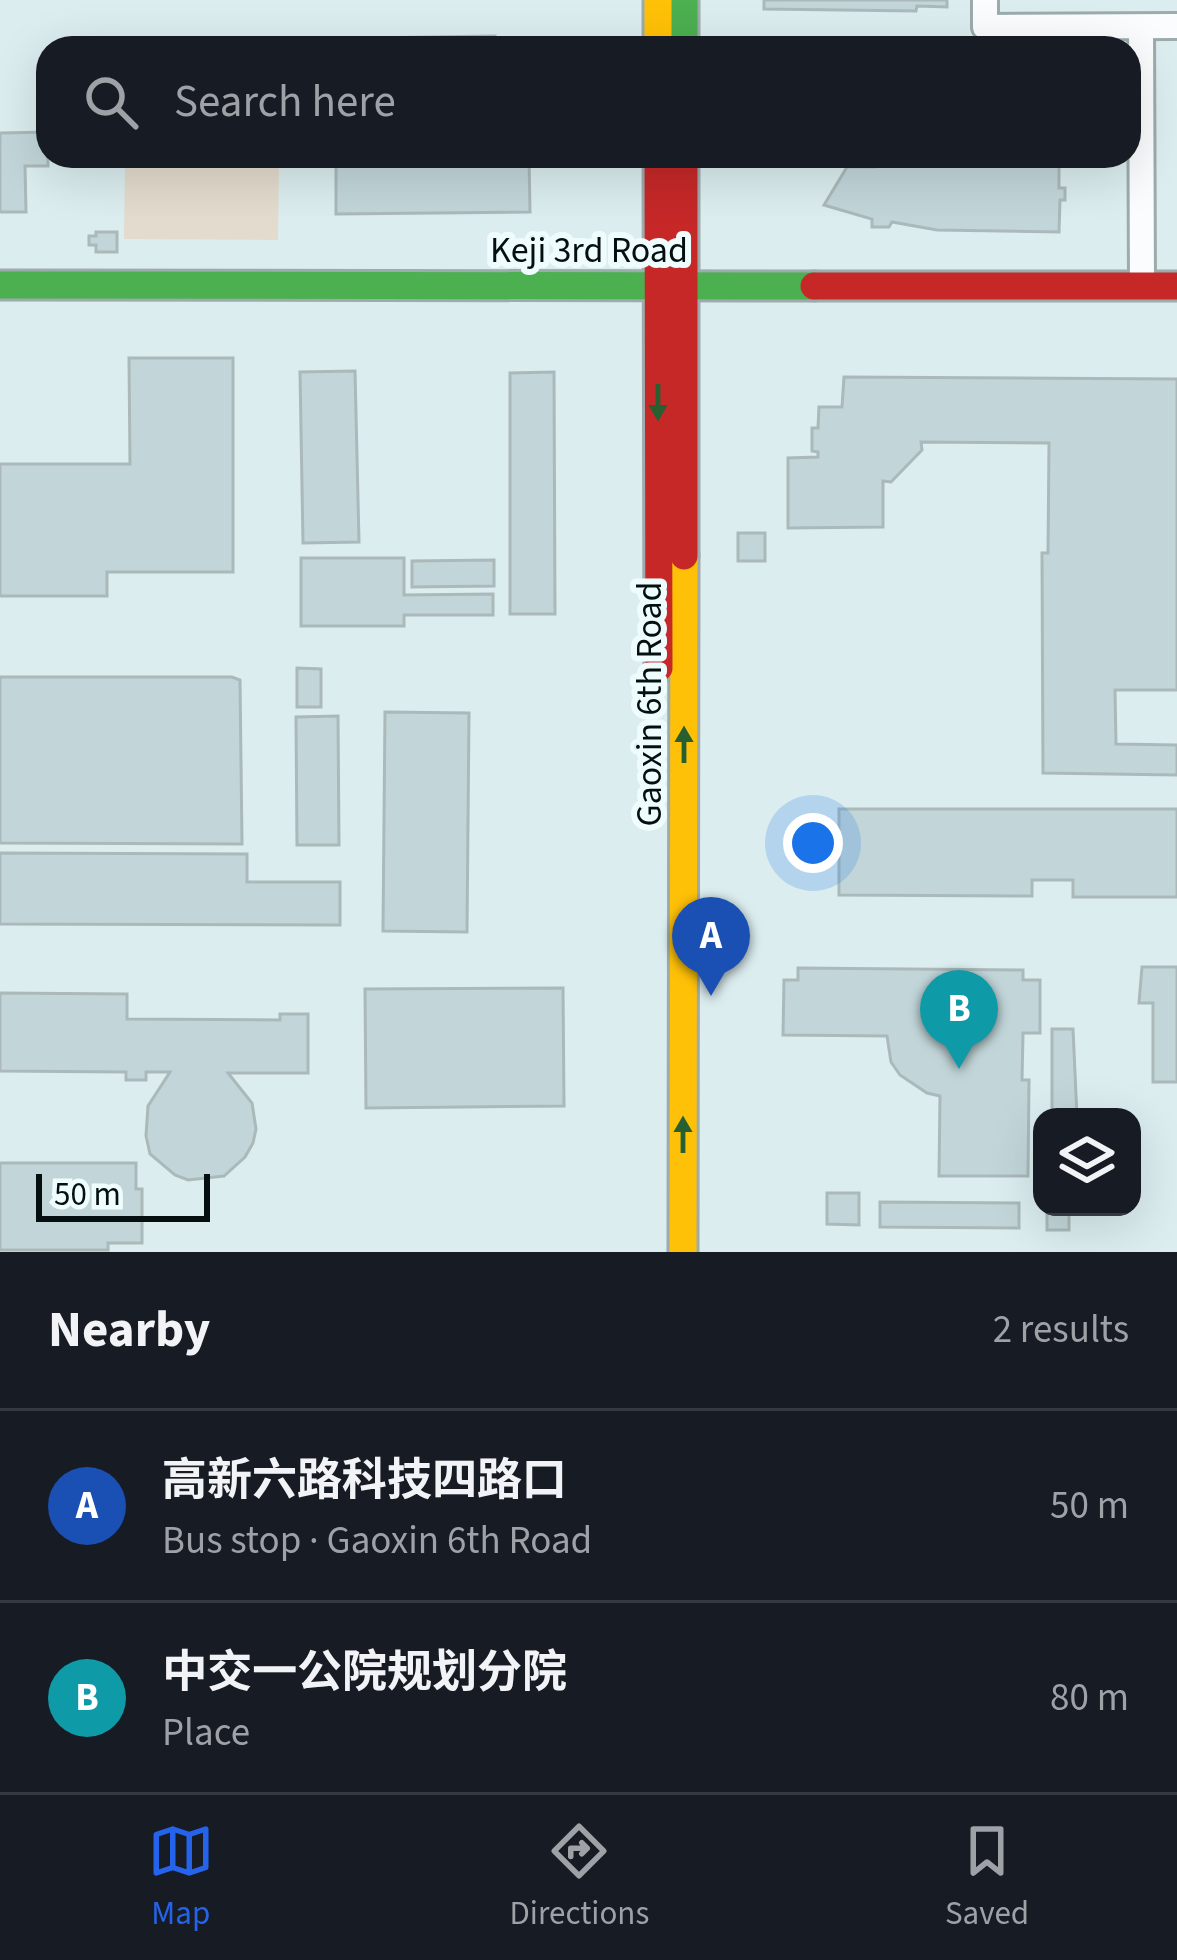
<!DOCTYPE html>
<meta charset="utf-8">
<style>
:root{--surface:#171b24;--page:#20242c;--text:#f1f3f6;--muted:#9ea1a6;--line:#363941;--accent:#2563eb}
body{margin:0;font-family:"Source Sans 3","Noto Sans SC",sans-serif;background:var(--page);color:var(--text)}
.controls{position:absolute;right:36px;bottom:36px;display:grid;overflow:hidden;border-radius:24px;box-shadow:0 12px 48px #0002}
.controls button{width:108px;height:108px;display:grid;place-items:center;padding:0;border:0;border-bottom:3px solid var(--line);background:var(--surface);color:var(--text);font:60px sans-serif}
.scale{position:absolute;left:36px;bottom:30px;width:174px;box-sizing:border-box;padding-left:12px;border:6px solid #050f10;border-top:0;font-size:33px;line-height:42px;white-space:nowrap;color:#050f10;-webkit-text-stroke:9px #effcfd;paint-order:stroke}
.you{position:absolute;left:813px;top:843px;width:42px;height:42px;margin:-30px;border:9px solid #fff;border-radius:50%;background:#1a73e8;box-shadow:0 0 0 18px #1a73e833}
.badge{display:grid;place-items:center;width:78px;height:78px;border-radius:50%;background:var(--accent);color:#fff;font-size:39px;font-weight:700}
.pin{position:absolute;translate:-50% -99px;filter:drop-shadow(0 3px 6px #0008)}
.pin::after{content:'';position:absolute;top:63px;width:42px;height:36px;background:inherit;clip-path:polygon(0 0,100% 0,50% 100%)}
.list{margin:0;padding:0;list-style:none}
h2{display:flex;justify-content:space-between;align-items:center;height:156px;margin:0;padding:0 48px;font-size:51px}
h2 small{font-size:39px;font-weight:400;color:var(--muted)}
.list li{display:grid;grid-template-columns:78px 1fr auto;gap:36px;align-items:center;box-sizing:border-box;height:192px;padding:0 48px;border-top:3px solid var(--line)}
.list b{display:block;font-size:45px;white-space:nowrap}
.list p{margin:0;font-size:39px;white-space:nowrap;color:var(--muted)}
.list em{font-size:39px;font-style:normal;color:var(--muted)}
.icon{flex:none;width:66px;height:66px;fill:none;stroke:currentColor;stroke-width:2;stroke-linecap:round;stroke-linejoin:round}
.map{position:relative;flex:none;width:1177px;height:1252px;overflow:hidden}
.search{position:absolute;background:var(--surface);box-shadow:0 12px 48px #0002;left:36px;right:36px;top:36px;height:132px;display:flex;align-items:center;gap:30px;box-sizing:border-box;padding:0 42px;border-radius:36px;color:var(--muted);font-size:45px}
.sheet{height:540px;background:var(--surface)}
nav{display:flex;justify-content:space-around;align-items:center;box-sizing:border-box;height:168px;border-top:3px solid var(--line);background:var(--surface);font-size:33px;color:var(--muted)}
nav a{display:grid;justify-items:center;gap:6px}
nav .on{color:var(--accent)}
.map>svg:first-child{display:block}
.green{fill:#e3dbcd}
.building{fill:#c2d6d9;stroke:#abb9ba;stroke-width:3}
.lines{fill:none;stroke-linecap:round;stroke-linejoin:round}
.street-casing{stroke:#9dabac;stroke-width:30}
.fast-casing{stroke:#9dabac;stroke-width:33}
.slow-casing{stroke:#9dabac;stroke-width:33}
.jam-casing{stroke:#9dabac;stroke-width:33}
.street{stroke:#fafcfd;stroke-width:24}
.fast{stroke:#4caf50;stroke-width:27}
.slow{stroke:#ffc107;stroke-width:27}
.jam{stroke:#c62828;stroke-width:27}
.oneway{fill:#285f30}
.labels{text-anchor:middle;stroke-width:12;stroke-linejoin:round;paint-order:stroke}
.street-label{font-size:36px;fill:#050f10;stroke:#effcfd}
</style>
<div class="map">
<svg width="1177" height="1252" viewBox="0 0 1177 1252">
<rect width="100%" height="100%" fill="#dbedef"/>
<path class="green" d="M279 160 278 240 124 239 125 161Z"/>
<g class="building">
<path d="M764 0H947V7L917 6 916 11 764 9Z"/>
<path d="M495 36V43L528 42V48H335L334 44 363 43V38Z"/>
<path d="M48 132V166H25L26 212H0V133Z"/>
<path d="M336 156H529L530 212 336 214Z"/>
<path d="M875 156H1005V165L1059 164V188H1065V200H1060L1059 232 937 230 892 222 889 227H872V219L824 205 847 167H875Z"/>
<path d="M96 232H117V252H96V245H89V236H96Z"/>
<path d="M129 358H233V572H107V596H0V464H130Z"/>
<path d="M355 371 359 542 303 543 300 372Z"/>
<path d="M554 372 555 614H510V373Z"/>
<path d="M844 377 1177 379V690H1115L1116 744 1177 745V775L1043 773 1042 553H1048L1049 443 921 442 922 450 891 482 883 481V527L788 528V458L818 457V452L812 451V428H818L819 407H842Z"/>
<rect x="738" y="533" width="27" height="28"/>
<path d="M301 558H404V595L493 594V615H404V626H301Z"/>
<path d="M494 560V586L412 587V561Z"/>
<path d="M297 668 321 669V707H297Z"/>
<path d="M0 677H232L240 680 242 844 0 843Z"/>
<path d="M385 712 469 713 467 932 383 931Z"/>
<path d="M338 716 339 845H297L296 717Z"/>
<path d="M839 809H1177V897H1073V880H1032V896L839 895Z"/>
<path d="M0 853 247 854V882H340V925L0 924Z"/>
<path d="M1142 967H1177V1082H1153V1003H1139Z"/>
<path d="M798 968 1023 970V980H1040V1033H1023L1022 1080H1029L1028 1176H939L940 1096 927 1093 900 1075 891 1062 887 1036 783 1035 784 980H798Z"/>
<path d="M563 988 564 1106 366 1108 365 989Z"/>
<path d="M0 993 127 994V1019L280 1020V1014H308V1073H228L252 1103 256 1129 253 1143 245 1157 224 1176 188 1180 175 1175 150 1154 146 1136 148 1106 170 1072H146V1080H126V1072L0 1071Z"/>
<path d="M1052 1029H1073L1077 1117H1052Z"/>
<path d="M0 1163H136V1189H142V1243H108V1250H0Z"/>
<path d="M827 1193H859V1225L827 1224Z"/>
<path d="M880 1202 1019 1203V1228L880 1227Z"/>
<path d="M1053 1207 1069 1209V1230H1047V1210Z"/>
</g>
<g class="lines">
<defs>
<g id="street">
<path d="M985 0V27L1177 26"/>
<path d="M1141 27 1142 286"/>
</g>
<g id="fast">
<path d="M684 0V48"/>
<path d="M0 285 814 286"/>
</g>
<g id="slow">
<path d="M658 0V48"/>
<path d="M683 1252 684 556"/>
</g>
<g id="jam">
<path d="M658 156 659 668"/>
<path d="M814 286H1177"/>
<path d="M684 556V156"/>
</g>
</defs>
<use href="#street" class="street-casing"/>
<use href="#fast" class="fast-casing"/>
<use href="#slow" class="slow-casing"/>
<use href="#jam" class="jam-casing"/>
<use href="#street" class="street"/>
<use href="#fast" class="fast"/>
<use href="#slow" class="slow"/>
<use href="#jam" class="jam"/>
</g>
<defs><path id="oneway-solid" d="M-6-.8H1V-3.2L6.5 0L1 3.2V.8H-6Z" transform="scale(3)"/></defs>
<g class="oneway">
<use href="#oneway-solid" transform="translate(658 402) rotate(90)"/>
<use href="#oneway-solid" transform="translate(684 745) rotate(-90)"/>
<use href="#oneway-solid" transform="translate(683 1135) rotate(-90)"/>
</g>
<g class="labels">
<g class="street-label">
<text x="589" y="262">Keji 3rd Road</text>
<text transform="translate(648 704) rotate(-90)" y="13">Gaoxin 6th Road</text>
</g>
</g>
</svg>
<div class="controls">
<button><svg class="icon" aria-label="layers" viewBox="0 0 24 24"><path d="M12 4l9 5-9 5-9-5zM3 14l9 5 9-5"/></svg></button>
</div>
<div class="scale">50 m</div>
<div class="you"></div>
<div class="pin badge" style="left:711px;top:996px;background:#1a4fb4">A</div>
<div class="pin badge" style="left:959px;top:1069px;background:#0f9aa8">B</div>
<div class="search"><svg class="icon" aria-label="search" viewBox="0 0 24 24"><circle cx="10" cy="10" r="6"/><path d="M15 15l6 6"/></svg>Search here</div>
</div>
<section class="sheet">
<h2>Nearby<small>2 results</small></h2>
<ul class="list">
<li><span class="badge" style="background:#1a4fb4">A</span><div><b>高新六路科技四路口</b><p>Bus stop · Gaoxin 6th Road</p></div><em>50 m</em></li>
<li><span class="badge" style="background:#0f9aa8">B</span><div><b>中交一公院规划分院</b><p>Place</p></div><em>80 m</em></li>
</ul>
</section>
<nav>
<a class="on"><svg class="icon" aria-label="map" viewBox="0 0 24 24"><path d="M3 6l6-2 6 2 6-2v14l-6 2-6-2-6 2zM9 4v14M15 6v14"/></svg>Map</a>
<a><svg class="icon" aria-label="directions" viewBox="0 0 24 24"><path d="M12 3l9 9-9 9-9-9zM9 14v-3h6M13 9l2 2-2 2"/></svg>Directions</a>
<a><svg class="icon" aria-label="saved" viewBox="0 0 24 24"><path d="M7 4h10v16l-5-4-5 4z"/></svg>Saved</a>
</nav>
